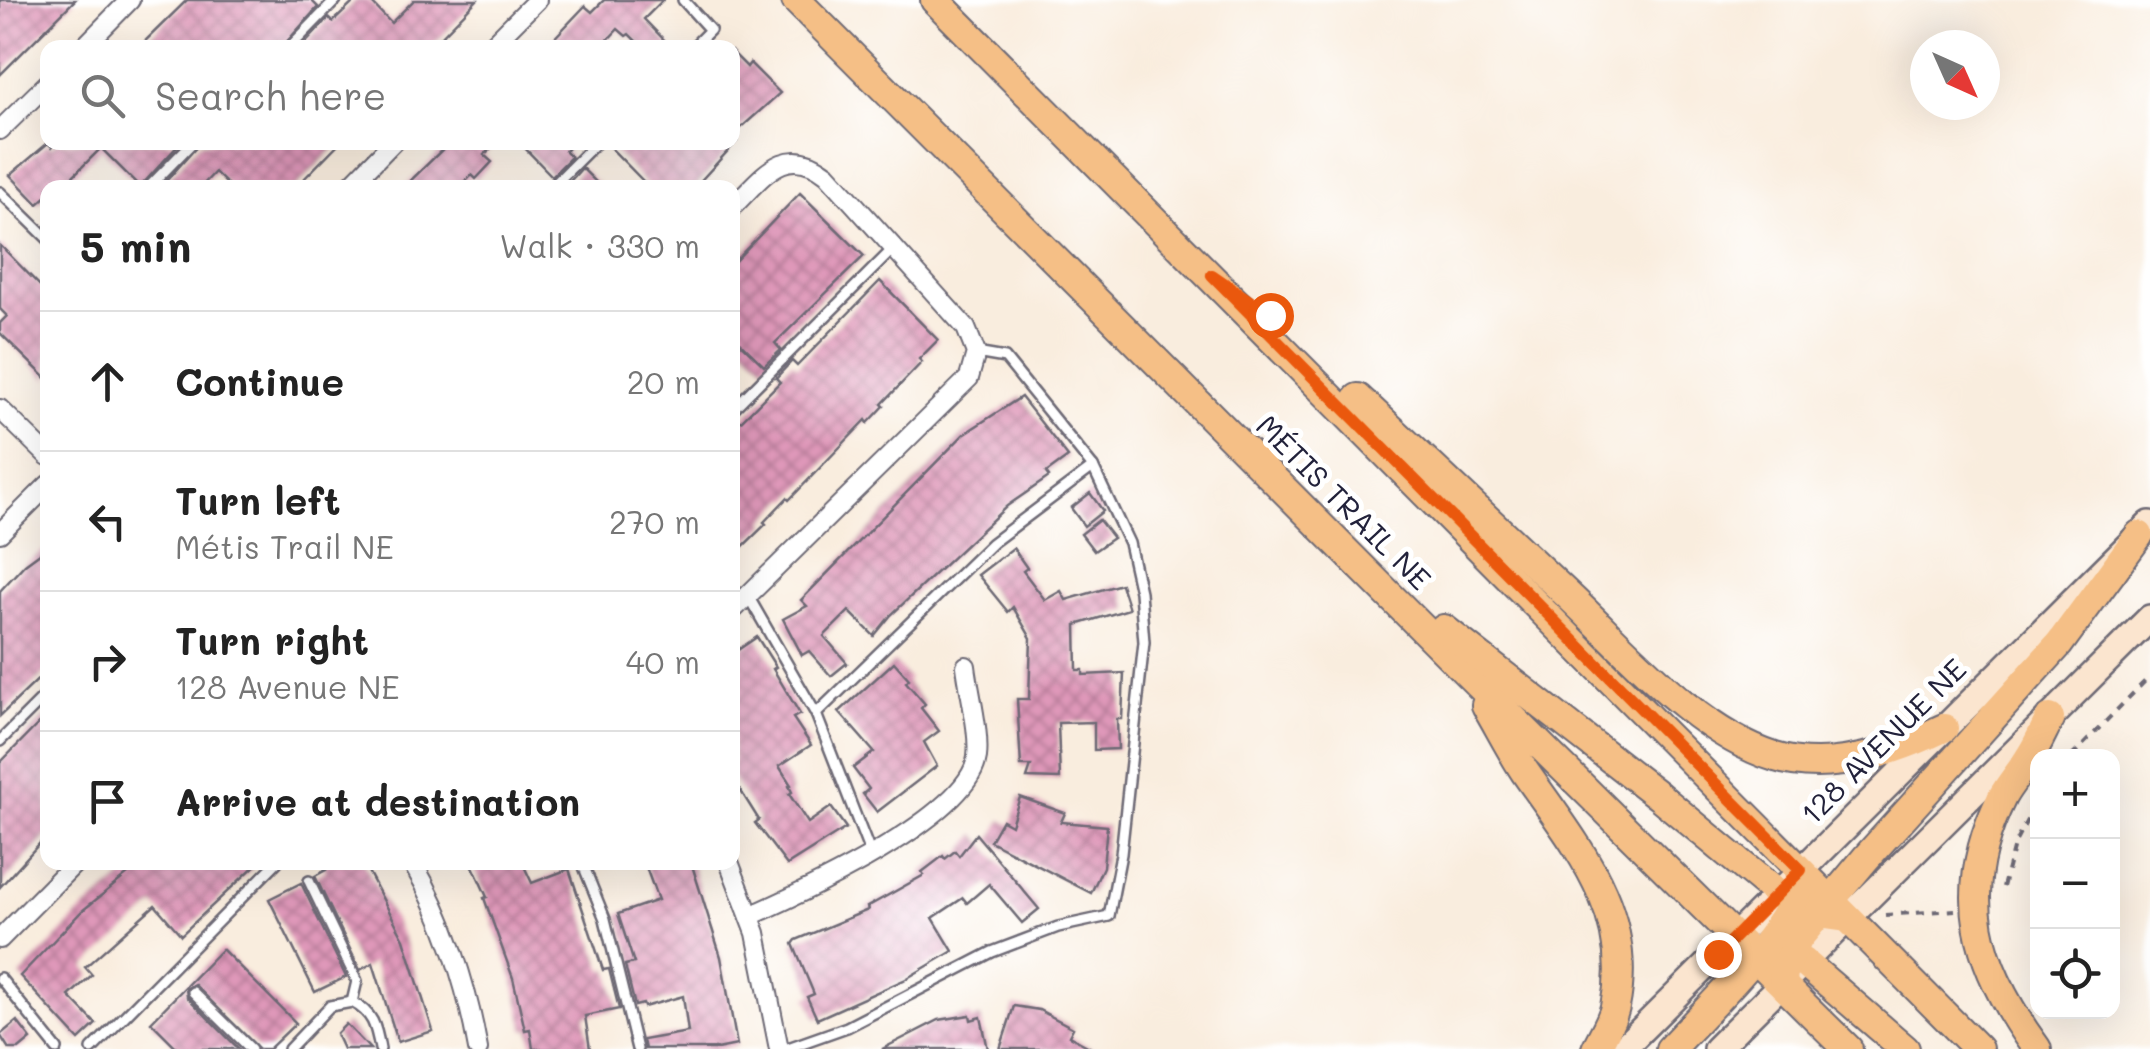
<!DOCTYPE html>
<meta charset="utf-8">
<style>
:root{--surface:#fff;--page:#f2f2f2;--text:#222;--muted:#767676;--line:#e0e0e0}
body{margin:0;font-family:Mali,sans-serif;background:var(--page);color:var(--text)}
.controls{position:absolute;right:30px;bottom:30px;display:grid;overflow:hidden;border-radius:20px;box-shadow:0 10px 40px #0002}
.controls button{width:90px;height:90px;display:grid;place-items:center;padding:0;border:0;border-bottom:2px solid var(--line);background:var(--surface);color:var(--text);font:50px sans-serif}
.compass{position:absolute;left:1910px;top:30px;width:90px;height:90px;border-radius:50%;background:var(--surface);box-shadow:0 10px 40px #0002;rotate:135deg}
.stop{position:absolute;width:30px;height:30px;margin:-22px;border:8px solid #ea580c;border-radius:50%;background:#fff}
.stop.end{background:#ea580c;border-color:#fff;box-shadow:0 2px 10px #0008}
.list{margin:0;padding:0;list-style:none}
h2{display:flex;justify-content:space-between;align-items:center;height:130px;margin:0;padding:0 40px;font-size:42px}
h2 small{font-size:32px;font-weight:400;color:var(--muted)}
.list li{display:grid;grid-template-columns:65px 1fr auto;gap:30px;align-items:center;box-sizing:border-box;height:140px;padding:0 40px;border-top:2px solid var(--line)}
.list b{display:block;font-size:38px;white-space:nowrap}
.list p{margin:0;font-size:32px;white-space:nowrap;color:var(--muted)}
.list em{font-size:32px;font-style:normal;color:var(--muted)}
.icon{flex:none;width:55px;height:55px;fill:none;stroke:currentColor;stroke-width:2;stroke-linecap:round;stroke-linejoin:round}
.map{position:relative;flex:none;width:2150px;height:1049px;overflow:hidden}
.search{position:absolute;background:var(--surface);box-shadow:0 10px 40px #0002;left:40px;top:40px;width:700px;height:110px;display:flex;align-items:center;gap:25px;box-sizing:border-box;padding:0 35px;border-radius:20px;color:var(--muted);font-size:38px}
.panel{position:absolute;background:var(--surface);box-shadow:0 10px 40px #0002;left:40px;top:180px;width:700px;height:690px;border-radius:20px}
.map>svg:first-child{display:block}
.building{fill:url(#building-cross-hatch)}
.lines{fill:none;stroke-linecap:round;stroke-linejoin:round}
.lane-casing{stroke:#6d6974;stroke-width:14}
.street-casing{stroke:#6d6974;stroke-width:22}
.secondary-casing{stroke:#6d6974;stroke-width:30}
.primary-casing{stroke:#6d6974;stroke-width:32}
.path{stroke:#6d6974;stroke-width:4;stroke-dasharray:8 8;stroke-linecap:butt}
.lane{stroke:#fff;stroke-width:9}
.street{stroke:#fff;stroke-width:18}
.secondary{stroke:#fbe5cf;stroke-width:25}
.primary{stroke:#f5bf86;stroke-width:28}
.route{stroke:#ea580c;stroke-width:12}
.labels{text-anchor:middle;stroke-width:10;stroke-linejoin:round;paint-order:stroke}
.street-label{font-size:30px;fill:#22223b;stroke:#fff}
</style>
<div class="map">
<svg width="2150" height="1049" viewBox="0 0 2150 1049">
<defs>
<pattern id="building-cross-hatch" width="8" height="8" patternUnits="userSpaceOnUse" patternTransform="scale(2.5)"><rect width="8" height="8" fill="#df98b9"/><path d="M0 0l8 8M0 8l8-8" fill="none" stroke="#b47c98"/></pattern>
</defs>
<rect width="100%" height="100%" fill="#fff"/>
<filter id="ink" filterUnits="userSpaceOnUse"><feTurbulence type="fractalNoise" baseFrequency=".01" numOctaves="2"/><feDisplacementMap in="SourceGraphic" scale="20" xChannelSelector="R" yChannelSelector="G"/><feConvolveMatrix kernelMatrix="1 2 1 2 8 2 1 2 1" color-interpolation-filters="sRGB"/></filter>
<filter id="wash" filterUnits="userSpaceOnUse"><feTurbulence type="fractalNoise" baseFrequency=".0048" numOctaves="4" result="noise"/><feDisplacementMap in="SourceGraphic" scale="40" xChannelSelector="R" yChannelSelector="G"/><feGaussianBlur stdDeviation="2.25" result="paint"/><feColorMatrix in="noise" values="0 0 0 0 0 0 0 0 0 0 0 0 0 0 0 0 0 1.4 0 .05"/><feComposite in="paint" operator="in"/></filter>
<g filter="url(#wash)">
<rect width="100%" height="100%" fill="#f9edde"/>
<g id="blocks">
<g class="building">
<path d="M0 0H75L0 75Z"/>
<path d="M187 0H311L318 7 281 48H138Z"/>
<path d="M356 0H369L391 23 414 0H477L430 48H301L329 18 333 22Z"/>
<path d="M604 0H663L644 19 672 48H643L629 34 626 36 618 29 600 48H545L585 6 592 12Z"/>
<path d="M732 52 747 67 750 63 780 93 732 136Z"/>
<path d="M56 142H181L140 187 101 148 61 188H48V195L38 204 10 175 48 143 52 147Z"/>
<path d="M201 142H340L295 188H231L215 172 200 188H160Z"/>
<path d="M450 142H497L484 155 492 162 476 179 472 175 459 188H403Z"/>
<path d="M519 142H574L565 151 571 157 552 176Z"/>
<path d="M605 142H736L694 188H650Z"/>
<path d="M582 168 602 188H564Z"/>
<path d="M800 193 864 256 775 343 781 350 764 366 732 335V264Z"/>
<path d="M0 245 48 294V380L0 333V323L7 316 0 309Z"/>
<path d="M880 281 938 340 919 359 922 362 882 404 884 406 868 423 866 420 789 500 787 498 764 522 766 524 732 557V430L780 382 776 378 792 361 797 366Z"/>
<path d="M1021 397 1068 457 1046 473 1049 477 1007 506 891 615 874 636 849 611 824 636 847 663 831 676 809 651 802 655 783 619 807 606 801 600 964 434Z"/>
<path d="M1090 493 1103 511 1084 526 1071 508Z"/>
<path d="M1099 520 1113 538 1094 551 1081 534Z"/>
<path d="M48 547V670L0 716V591L25 564Z"/>
<path d="M1013 548 1027 568 1023 571 1045 600 1061 591 1066 600 1121 584 1129 609 1076 625 1077 670H1083V675L1124 673 1122 719H1117L1118 749 1094 750V722L1058 723 1060 779 1027 778 1031 766H1021L1017 699H1029L1031 638 1013 607 1008 612 978 575Z"/>
<path d="M757 637 776 667 773 669 800 714 793 718 811 745 779 766 791 785 789 786 792 792 789 794 808 823 831 807 846 828 787 865 755 823 759 820 732 777V654Z"/>
<path d="M894 662 909 679 906 682 925 704 921 708 939 731 924 742 937 766 877 812 863 794 869 789 853 768 874 752 839 712Z"/>
<path d="M48 714V834L0 887V763Z"/>
<path d="M1020 797 1065 813 1061 822 1107 826 1103 867 1091 893 990 841 1002 820 1011 825Z"/>
<path d="M976 834 1039 909 1022 923 989 884 967 903 963 898 933 918 953 951 904 980 817 1019 807 997 814 994 793 944 796 940 868 910 867 907 924 875 922 872 943 856 945 859 955 851 959 856Z"/>
<path d="M132 862H259L181 935 155 905 85 967 92 975 69 996 96 1024 79 1040 20 976 82 911 128 874 124 870Z"/>
<path d="M322 862H363L404 939 433 1031 398 1042 373 963 360 970 315 876 326 870Z"/>
<path d="M471 862H522L532 883 569 869 603 970 609 969 619 1009 585 1016 590 1049H533L530 1029 525 1030 513 978 484 898 487 897Z"/>
<path d="M644 862H691L721 957 737 1045 717 1049H645L643 1040 688 1032 683 996 644 1007 643 1004 635 1006 625 965 634 963 618 914 658 900Z"/>
<path d="M301 883 346 977 315 992 269 899Z"/>
<path d="M222 949 296 1023 269 1049H259L194 984 186 989 187 997 239 1049H178L151 1022Z"/>
<path d="M1014 1006 1039 1010 1073 1028 1069 1036 1093 1049H1000Z"/>
<path d="M970 1015 971 1020 981 1017 988 1049H882L939 1020Z"/>
<path d="M17 1021 31 1039 19 1049H9L0 1035Z"/>
<path d="M346 1024 370 1049H343L336 1034Z"/>
</g>
</g>
</g>
<g filter="url(#ink)">
<use href="#blocks" fill-opacity="0" stroke="#6d6974" stroke-width="2.5"/>
<g class="lines">
<defs>
<g id="lane">
<path d="M683 0 710 30 692 48"/>
<path d="M289 48 336 0"/>
<path d="M148 188 193 142"/>
<path d="M551 188 597 142"/>
<path d="M0 192 48 239"/>
<path d="M732 410 893 249"/>
<path d="M748 596 816 714 871 855"/>
<path d="M816 714 992 543 1093 467"/>
<path d="M0 741 48 693"/>
<path d="M582 862 605 919 637 1049"/>
<path d="M309 881 357 981 352 1002"/>
<path d="M0 978 57 1049"/>
<path d="M193 992 251 1049"/>
<path d="M92 1049 277 862"/>
<path d="M289 1049 330 1006 352 1002C373 1013 376 1026 380 1049"/>
<path d="M785 1049 847 1027 992 952 1058 927 1109 916 1121 854 1144 642 1140 592 1129 543 1093 467 1005 358 976 353"/>
</g>
<g id="street">
<path d="M83 48 130 0"/>
<path d="M489 48 537 0"/>
<path d="M0 130 48 83"/>
<path d="M348 188 393 142"/>
<path d="M732 207C763 177 785 141 827 174L966 328 976 353 969 378 732 611"/>
<path d="M0 409 48 456"/>
<path d="M0 533 48 485"/>
<path d="M412 862C445 917 467 986 478 1049"/>
<path d="M729 862 756 933 779 1049"/>
<path d="M750 916C802 893 970 816 977 757 980 732 969 692 966 666"/>
<path d="M0 939 76 862"/>
</g>
<g id="secondary">
<path d="M1622 1049 2150 524"/>
<path d="M1716 1049 2150 618"/>
</g>
<g id="primary">
<path d="M796 0 1468 674 1848 1049"/>
<path d="M935 0 1978 1049"/>
<path d="M1358 398C1430 465 1502 533 1573 600 1631 655 1698 733 1775 757 1830 774 1894 752 1944 728"/>
<path d="M1444 629 1659 796 1777 894 1818 914 1847 918"/>
<path d="M1486 705C1499 727 1511 751 1525 772 1575 844 1635 912 1615 1007 1612 1021 1602 1036 1596 1049"/>
<path d="M1775 946 1804 962 1905 1049"/>
<path d="M1783 984 1784 971 1799 938 1866 858 2059 644 2139 535"/>
<path d="M1670 1049C1716 999 1772 949 1800 887"/>
<path d="M2037 1049C1976 966 1954 893 2002 797 2009 784 2020 772 2028 759 2037 746 2043 731 2050 718"/>
</g>
</defs>
<use href="#lane" class="lane-casing"/>
<use href="#street" class="street-casing"/>
<use href="#secondary" class="secondary-casing"/>
<use href="#primary" class="primary-casing"/>
<g class="path">
<path d="M2072 756 2150 676"/>
<path d="M2003 887 2014 845 2038 799"/>
<path d="M1885 915 1955 910"/>
</g>
<use href="#lane" class="lane"/>
<use href="#street" class="street"/>
<use href="#secondary" class="secondary"/>
<use href="#primary" class="primary"/>
</g>
</g>
<g class="lines" filter="url(#ink)">
<path class="route" d="M1270 315 1212 275 1801 870 1718 954"/>
</g>
<g class="labels">
<g class="street-label">
<text transform="translate(1343 503) rotate(45)" y="10">MÉTIS TRAIL NE</text>
<text transform="translate(1884 742) rotate(-45)" y="10">128 AVENUE NE</text>
</g>
</g>
</svg>
<div class="controls">
<button>+</button>
<button>−</button>
<button><svg class="icon" aria-label="locate" viewBox="0 0 24 24"><circle cx="12" cy="12" r="6"/><path d="M12 2v4M12 18v4M2 12h4M18 12h4"/></svg></button>
</div>
<svg class="compass" viewBox="-18 -18 36 36"><path d="M0-13l5 13h-10z" fill="#e53935"/><path d="M0 13l5-13h-10z" fill="#767676"/></svg>
<div class="stop" style="left:1270px;top:315px"></div>
<div class="stop end" style="left:1718px;top:954px"></div>
<div class="search"><svg class="icon" aria-label="search" viewBox="0 0 24 24"><circle cx="10" cy="10" r="6"/><path d="M15 15l6 6"/></svg>Search here</div>
<section class="panel">
<h2>5 min<small>Walk · 330 m</small></h2>
<ul class="list">
<li><svg class="icon" aria-label="ahead" viewBox="0 0 24 24"><path d="M12 20V5M6 11l6-6 6 6"/></svg><div><b>Continue</b></div><em>20 m</em></li>
<li><svg class="icon" aria-label="left" viewBox="0 0 24 24"><path d="M17 20v-9H6M10 6l-5 5 5 5"/></svg><div><b>Turn left</b><p>Métis Trail NE</p></div><em>270 m</em></li>
<li><svg class="icon" aria-label="right" viewBox="0 0 24 24"><path d="M7 20v-9h11M14 6l5 5-5 5"/></svg><div><b>Turn right</b><p>128 Avenue NE</p></div><em>40 m</em></li>
<li><svg class="icon" aria-label="arrive" viewBox="0 0 24 24"><path d="M6 21V4h12l-3 4 3 4H6"/></svg><div><b>Arrive at destination</b></div></li>
</ul>
</section>
</div>
